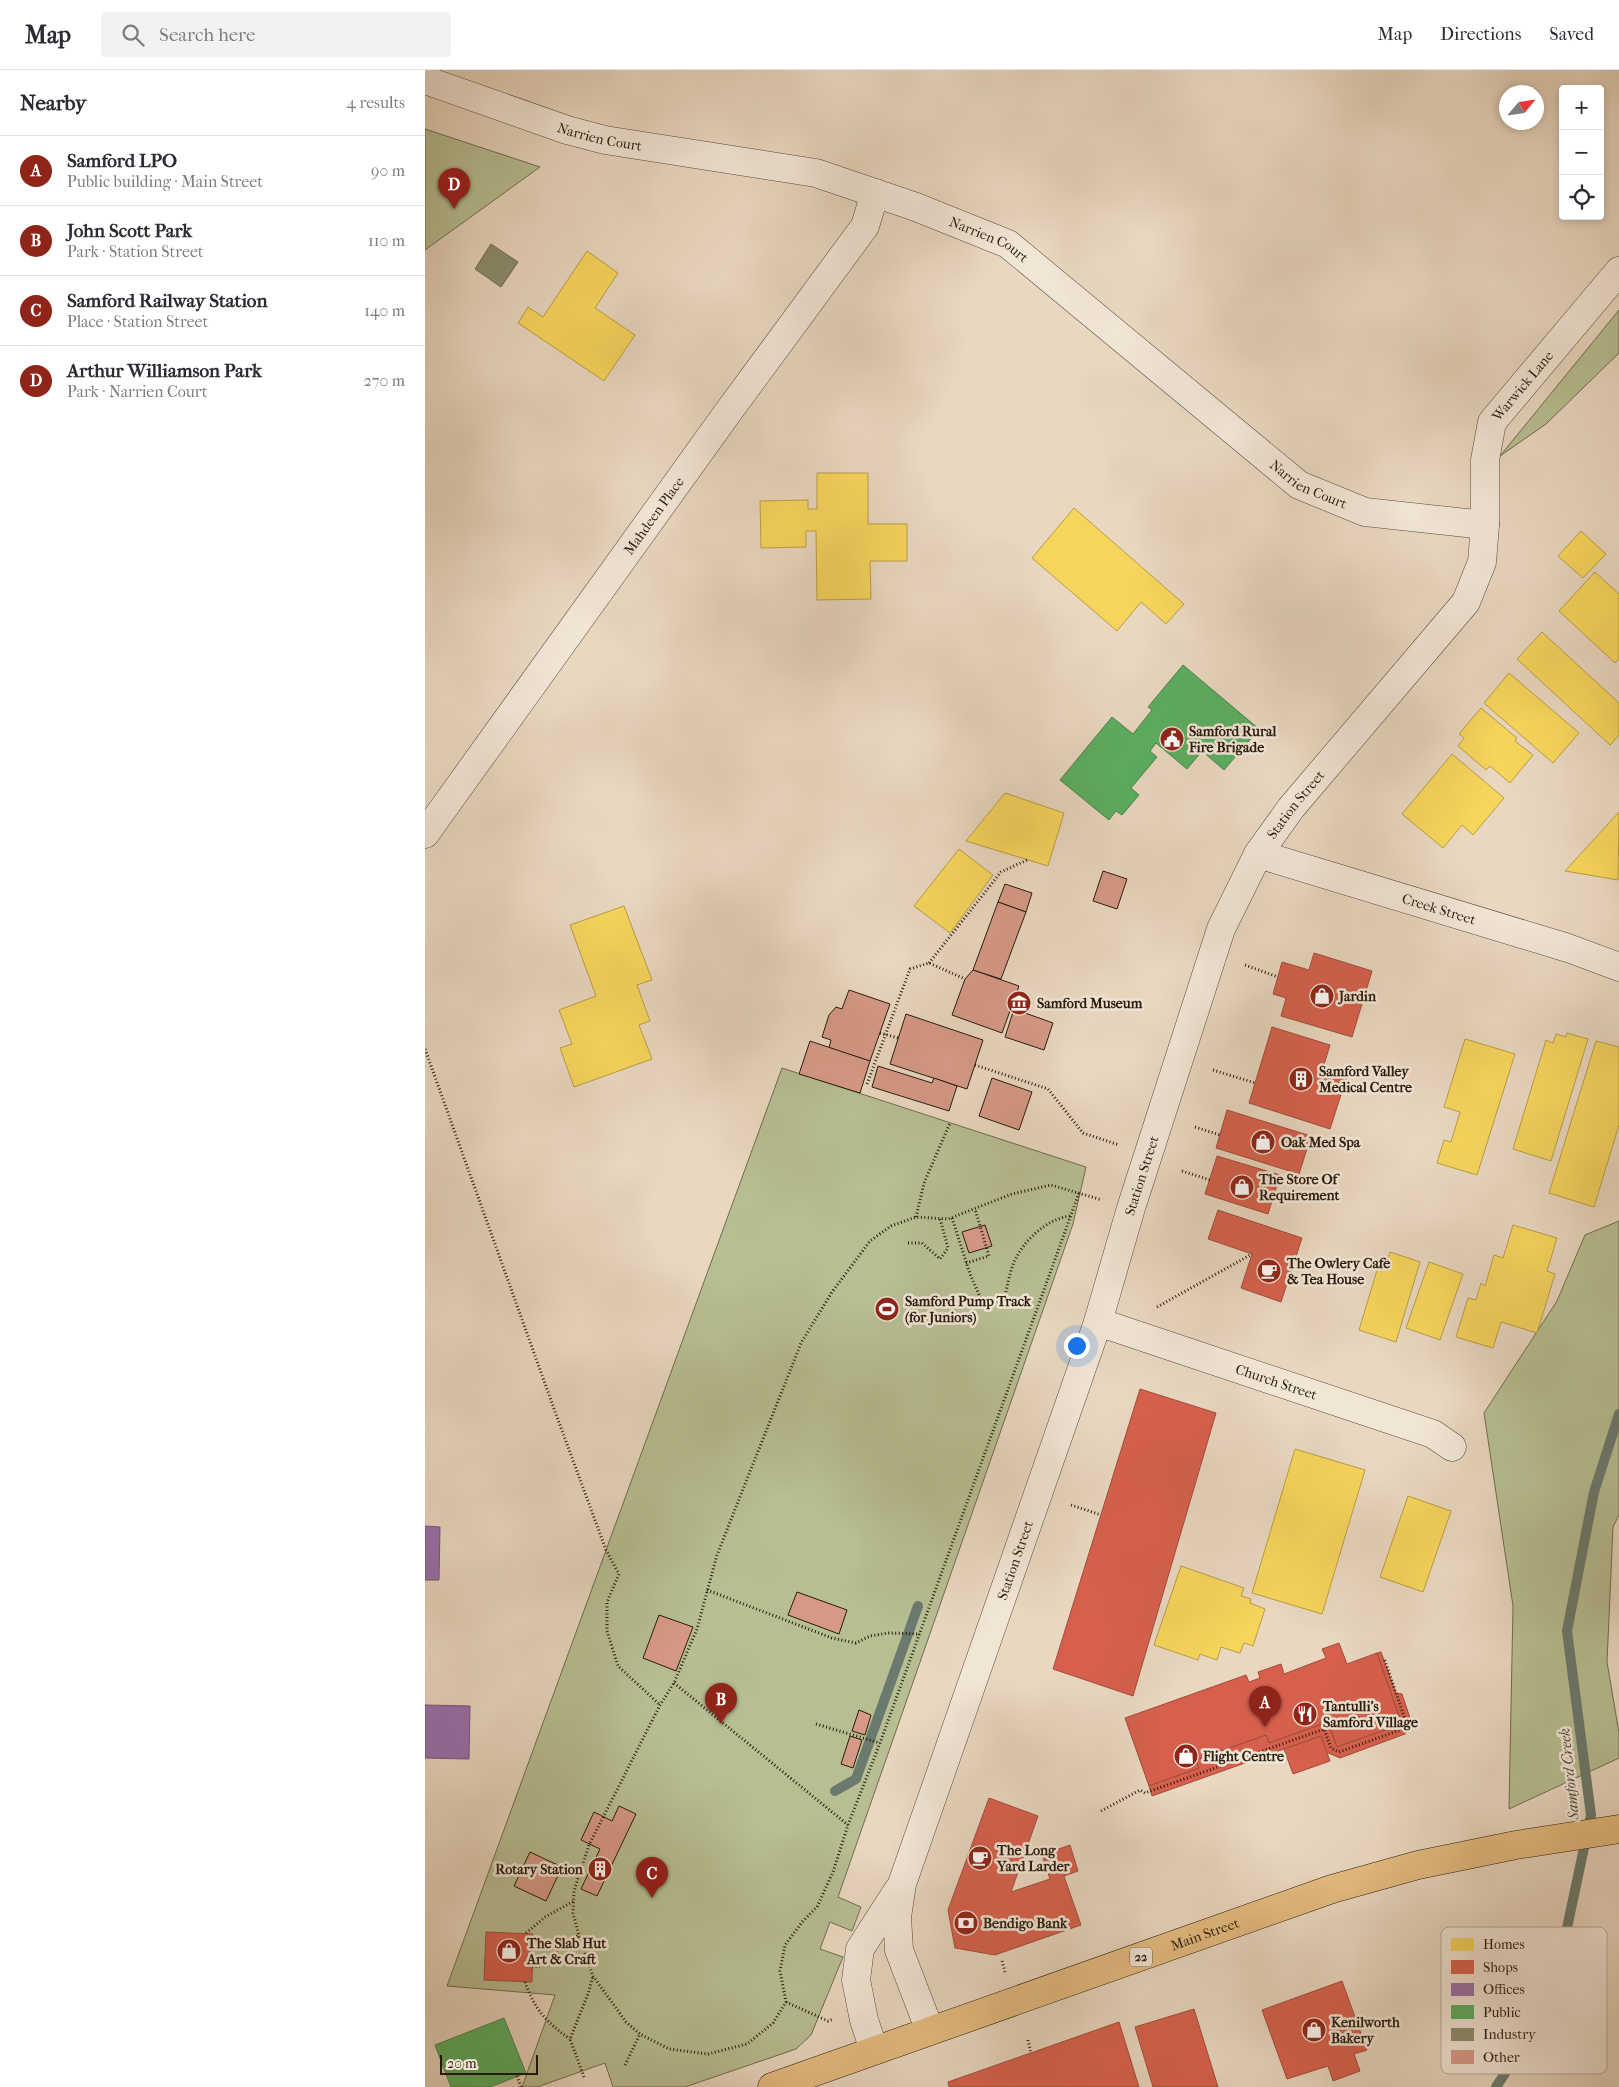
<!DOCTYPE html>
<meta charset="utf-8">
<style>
:root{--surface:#fff;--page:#f2f2f3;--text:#2b2b33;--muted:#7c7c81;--line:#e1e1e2;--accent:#8f2418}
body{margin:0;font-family:"IM FELL French Canon",serif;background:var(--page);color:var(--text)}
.controls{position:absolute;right:15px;top:15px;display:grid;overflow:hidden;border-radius:5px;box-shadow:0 2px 8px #0003}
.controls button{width:45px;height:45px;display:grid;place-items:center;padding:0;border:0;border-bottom:1px solid var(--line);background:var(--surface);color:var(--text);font:25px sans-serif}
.compass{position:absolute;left:1074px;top:15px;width:45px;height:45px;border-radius:50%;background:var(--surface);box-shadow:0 2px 8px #0003;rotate:61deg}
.scale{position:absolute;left:15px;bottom:12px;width:98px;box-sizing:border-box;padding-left:5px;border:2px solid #281b0d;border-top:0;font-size:14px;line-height:18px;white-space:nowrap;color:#281b0d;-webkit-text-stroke:4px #f1e5d6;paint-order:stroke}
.you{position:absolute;left:651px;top:1275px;width:18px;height:18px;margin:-12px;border:4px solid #fff;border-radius:50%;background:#1a73e8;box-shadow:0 0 0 8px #1a73e833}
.badge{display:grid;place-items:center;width:32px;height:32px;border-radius:50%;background:var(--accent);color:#fff;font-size:16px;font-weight:700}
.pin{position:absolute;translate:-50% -41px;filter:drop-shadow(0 1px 2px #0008)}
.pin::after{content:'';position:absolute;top:26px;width:18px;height:15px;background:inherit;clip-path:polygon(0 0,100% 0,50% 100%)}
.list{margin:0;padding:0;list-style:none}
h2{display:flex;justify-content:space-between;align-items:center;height:65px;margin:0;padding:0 20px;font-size:21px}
h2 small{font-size:16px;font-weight:400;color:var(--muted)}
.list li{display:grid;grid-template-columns:32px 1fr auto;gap:15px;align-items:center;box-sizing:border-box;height:70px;padding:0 20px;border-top:1px solid var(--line)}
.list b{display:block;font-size:19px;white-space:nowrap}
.list p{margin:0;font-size:16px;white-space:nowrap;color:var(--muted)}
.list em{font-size:16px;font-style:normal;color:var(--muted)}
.icon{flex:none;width:28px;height:28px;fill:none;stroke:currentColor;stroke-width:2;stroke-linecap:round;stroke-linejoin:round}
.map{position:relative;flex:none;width:1194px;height:2017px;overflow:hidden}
header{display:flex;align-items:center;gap:30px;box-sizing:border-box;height:70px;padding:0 25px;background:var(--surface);border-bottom:1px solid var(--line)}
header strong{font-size:24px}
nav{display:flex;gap:28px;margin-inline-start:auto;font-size:18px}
.search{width:350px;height:45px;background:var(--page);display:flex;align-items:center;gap:12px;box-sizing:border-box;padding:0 18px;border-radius:5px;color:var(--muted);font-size:19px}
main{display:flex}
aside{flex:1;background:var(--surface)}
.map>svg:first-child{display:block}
.green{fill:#b7be92;stroke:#706c50}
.homes{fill:#f6d55c;stroke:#b89d44}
.shops{fill:#d6604d;stroke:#a24b3a}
.offices{fill:#9970ab;stroke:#77567c}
.public{fill:#5aae61;stroke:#4b8248}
.industry{fill:#8c8c6e;stroke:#6e6a51}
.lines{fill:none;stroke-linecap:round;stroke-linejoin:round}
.stream{stroke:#6b7a6e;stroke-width:10}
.building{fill:#d69986;stroke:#281b0d}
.minor-casing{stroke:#584a3a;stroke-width:29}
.tertiary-casing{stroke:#584a3a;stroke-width:29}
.primary-casing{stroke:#281b0d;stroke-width:29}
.path{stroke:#281b0d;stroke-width:3;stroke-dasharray:1 2.5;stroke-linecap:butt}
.minor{stroke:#f1e5d6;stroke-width:28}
.tertiary{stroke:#f1e5d6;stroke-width:28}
.primary{stroke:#e4bc80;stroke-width:28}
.labels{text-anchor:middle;stroke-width:5;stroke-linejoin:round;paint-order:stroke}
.shield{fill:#f1e5d6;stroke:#645849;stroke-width:1}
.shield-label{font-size:12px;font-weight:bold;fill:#281b0d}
.street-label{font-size:14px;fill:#281b0d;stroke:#f1e5d6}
.poi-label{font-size:14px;font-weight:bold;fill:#281b0d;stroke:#f1e5d6;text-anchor:start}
.water-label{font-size:15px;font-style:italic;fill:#4a4b3e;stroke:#f1e5d6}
.key{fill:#f1e5d6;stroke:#b5a89a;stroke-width:1}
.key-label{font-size:14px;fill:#281b0d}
</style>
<header>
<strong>Map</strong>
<div class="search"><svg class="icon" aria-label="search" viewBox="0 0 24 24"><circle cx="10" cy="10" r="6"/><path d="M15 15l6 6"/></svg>Search here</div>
<nav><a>Map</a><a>Directions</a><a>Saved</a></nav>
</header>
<main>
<aside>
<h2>Nearby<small>4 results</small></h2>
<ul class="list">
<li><span class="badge">A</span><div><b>Samford LPO</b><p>Public building · Main Street</p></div><em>90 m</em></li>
<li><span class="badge">B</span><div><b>John Scott Park</b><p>Park · Station Street</p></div><em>110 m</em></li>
<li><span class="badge">C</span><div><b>Samford Railway Station</b><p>Place · Station Street</p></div><em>140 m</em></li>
<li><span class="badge">D</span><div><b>Arthur Williamson Park</b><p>Park · Narrien Court</p></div><em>270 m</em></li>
</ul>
</aside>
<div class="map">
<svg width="1194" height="2017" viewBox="0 0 1194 2017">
<rect width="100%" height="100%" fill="#e9d7c0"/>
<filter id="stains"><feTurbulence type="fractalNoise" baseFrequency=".004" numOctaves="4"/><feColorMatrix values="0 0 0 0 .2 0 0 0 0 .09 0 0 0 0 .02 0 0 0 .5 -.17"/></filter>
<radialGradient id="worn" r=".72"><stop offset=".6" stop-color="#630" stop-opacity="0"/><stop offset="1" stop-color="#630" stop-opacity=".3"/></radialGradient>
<g class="green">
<path d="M0 59 115 97 0 180Z"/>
<path d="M1194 240V283L1121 354 1075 386Z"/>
<path d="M357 998 661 1097 648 1154 413 1827 436 1837 427 1861 405 1852 395 1879 418 1887 386 1965 371 1979 260 2017H188L180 1993 112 2017H97L130 1925 22 1916Z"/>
<path d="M1194 1151V1445L1188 1457 1182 1592 1194 1663V1688L1084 1739 1088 1536 1059 1343 1132 1231 1160 1165Z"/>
</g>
<g class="homes">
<path d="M162 181 193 203 170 238 210 265 179 311 93 253 103 237 118 247Z"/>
<path d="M392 403H443V454H482V491H445L446 529 392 530 391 461H381V477L336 478 335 431 383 430V439H392Z"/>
<path d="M649 438 759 534 741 554 716 532 692 561 607 488Z"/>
<path d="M1156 461 1181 484 1158 508 1133 486Z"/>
<path d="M1170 502 1194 524V589L1190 593 1134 541Z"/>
<path d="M1117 562 1194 633V665L1185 675 1092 589Z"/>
<path d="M1084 603 1154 663 1128 693 1059 633Z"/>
<path d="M1056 638 1092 668 1090 671 1108 685 1085 713 1065 696 1061 700 1033 676 1039 668 1034 664Z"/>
<path d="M1027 684 1079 728 1048 765 1037 755 1018 778 977 744Z"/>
<path d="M580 723 639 743 623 796 541 771Z"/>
<path d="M1194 742 1193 810 1140 801Z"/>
<path d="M534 779 568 805 525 863 489 836Z"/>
<path d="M199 836 227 910 212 915 225 951 214 955 227 989 149 1017 135 978 147 974 134 940 171 926 145 855Z"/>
<path d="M1142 963 1163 969 1126 1091 1088 1079 1121 970 1128 973 1131 964 1141 967Z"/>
<path d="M1040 969 1090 984 1052 1105 1012 1093 1019 1070 1026 1072 1035 1042 1019 1037Z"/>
<path d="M1171 971 1194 977V1055L1169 1137 1124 1123Z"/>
<path d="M1088 1155 1132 1168 1122 1201 1130 1204 1112 1263 1076 1252 1068 1278 1031 1267 1043 1228 1051 1230 1056 1213 1060 1216 1069 1185 1078 1188Z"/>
<path d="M965 1182 995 1192 971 1272 934 1260 953 1197 960 1199Z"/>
<path d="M1004 1192 1038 1204 1015 1270 981 1258Z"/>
<path d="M870 1379 940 1400 897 1544 827 1523Z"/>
<path d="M983 1426 1026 1441 998 1522 955 1507Z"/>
<path d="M756 1496 819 1518 816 1526 826 1529 825 1533 840 1539 828 1576 819 1573 815 1583 796 1577 792 1590 775 1584 773 1590 729 1575Z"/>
</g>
<g class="shops">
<path d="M889 883 947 901 927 967 856 946 861 928 848 924 857 892 884 900Z"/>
<path d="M847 957 905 975 898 998 922 1006 905 1059 824 1033Z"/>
<path d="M802 1040 886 1066 874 1104 791 1078Z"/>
<path d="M792 1086 855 1105 843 1144 780 1124Z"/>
<path d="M793 1140 877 1168 856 1232 816 1218 827 1184 783 1169Z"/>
<path d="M715 1319 791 1343 708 1626 628 1599Z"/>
<path d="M914 1573 922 1594 952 1583 977 1654 912 1677 903 1652 844 1673 841 1665 771 1690 774 1698 724 1716 700 1648 821 1605 824 1612 835 1608 833 1602 856 1594 859 1604 901 1588 897 1579Z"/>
<path d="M956 1582 971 1623 977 1624 986 1651 980 1664 915 1688 901 1682 896 1666 727 1726 724 1716 774 1698 771 1690 841 1665 844 1673 903 1652 912 1677 977 1654 952 1583Z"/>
<path d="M896 1666 905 1691 868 1704 859 1679Z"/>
<path d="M564 1728 613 1746 586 1822 625 1809 617 1785 645 1775 653 1801 639 1806 656 1855 570 1885 530 1878 523 1840Z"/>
<path d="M61 1862 108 1864 107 1912 59 1910Z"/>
<path d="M917 1911 942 1980 929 1984 935 2001 908 2011 903 1996 862 2009 837 1940Z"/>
<path d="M769 1939 793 2017H728L710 1957Z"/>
<path d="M694 1952 714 2017H524L523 2012Z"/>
</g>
<g class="offices">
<path d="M0 1456 15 1457 14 1510H0Z"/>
<path d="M0 1635 45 1636 44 1689 0 1688Z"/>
</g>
<g class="public">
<path d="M758 595 834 659 799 700 777 681 762 699 731 673 725 681 732 687 706 718 714 725 697 745 691 741 684 750 635 710 687 647 708 664 727 640 723 637Z"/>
<path d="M79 1948 101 2003 65 2017H26L10 1975Z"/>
</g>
<path class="industry" d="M66 174 93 192 76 217 50 199Z"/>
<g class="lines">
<g class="stream">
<path d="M410 1721 431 1709 493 1536"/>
<path d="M1071 2017 1126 1933 1166 1745 1142 1561 1169 1422 1194 1344"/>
</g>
</g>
<g class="building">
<path d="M678 801 702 809 692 839 668 831Z"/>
<path d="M580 814 607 823 601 842 573 832Z"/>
<path d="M573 832 601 842 576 909 548 900Z"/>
<path d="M548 900 594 916 577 963 527 945 540 909Z"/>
<path d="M424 920 465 934 445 991 404 978 406 970 397 967 404 945 411 937 417 939Z"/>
<path d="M589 939 628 953 619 980 580 967Z"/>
<path d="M481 944 558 970 542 1019 465 994Z"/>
<path d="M385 971 445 991 435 1023 374 1004Z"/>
<path d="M453 996 507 1013 509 1008 532 1016 524 1041 447 1017Z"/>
<path d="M567 1008 607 1022 594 1060 554 1046Z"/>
<path d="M560 1155 567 1176 544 1183 537 1162Z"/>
<path d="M372 1522 422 1540 414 1564 363 1545Z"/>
<path d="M234 1545 268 1557 251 1601 218 1588Z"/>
<path d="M434 1640 446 1645 440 1665 427 1661Z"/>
<path d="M425 1666 437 1670 428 1698 416 1694Z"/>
<path d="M194 1736 211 1744 172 1826 156 1819 175 1779 156 1770 169 1742 187 1751Z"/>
<path d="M105 1782 137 1797 121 1831 89 1816Z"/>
</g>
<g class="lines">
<defs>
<g id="minor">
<path id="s1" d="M0 10 142 60 180 70 391 103 491 137 583 174 874 415 940 442 1060 455V390L1067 352 1194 201"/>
<path id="s2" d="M0 764 301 345 440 156 450 123"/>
<path id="s3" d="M833 784 1143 878 1194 897"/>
<path id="s4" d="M673 1252 1008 1364 1027 1377"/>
</g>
<g id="tertiary">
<path id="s5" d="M505 1961 474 1880 472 1847 477 1814 673 1252 706 1138 796 859 833 784 866 738 1041 532 1057 492 1060 455"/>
<path d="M449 1980 439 1950 431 1910 435 1879 473 1820"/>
</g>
<g id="primary">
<path id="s6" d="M347 2017 907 1819 993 1795 1091 1775 1194 1759"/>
</g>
</defs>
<use href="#minor" class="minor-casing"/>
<use href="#tertiary" class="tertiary-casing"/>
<use href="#primary" class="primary-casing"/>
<g class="path">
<path d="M504 893 576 802 602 790"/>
<path d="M820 895 853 907"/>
<path d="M455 963 473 968"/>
<path d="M0 979 132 1347 181 1480 194 1504 182 1532V1561L193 1596 235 1635"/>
<path d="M550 995 623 1019 658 1063 694 1075"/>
<path d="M788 1000 830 1013"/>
<path d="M442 1014 485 899 504 893 540 909"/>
<path d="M770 1057 795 1065"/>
<path d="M757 1101 785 1110"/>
<path d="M654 1123 455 1673 423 1755 408 1802 392 1837 378 1851 360 1875 355 1901 361 1932 348 1953 322 1974 283 1984 244 1979 215 1964 201 1952 168 1906 155 1869 148 1843 149 1821 164 1775 235 1635 249 1613 272 1559 292 1485 376 1273 407 1222 445 1171 466 1156 491 1147 523 1149 587 1124 626 1115 677 1130"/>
<path d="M491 1147 499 1113 525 1053"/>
<path d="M527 1148 545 1204 555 1227 567 1232 580 1226C583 1214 585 1199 591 1188 602 1167 623 1149 645 1146"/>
<path d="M483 1173H497L515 1189 523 1178 515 1149"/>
<path d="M541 1193 564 1186 550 1139"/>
<path d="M732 1237 827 1184"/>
<path d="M646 1435 676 1445"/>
<path d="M282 1520 407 1568 431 1573 445 1566 463 1563 495 1564"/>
<path d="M249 1613 423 1755"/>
<path d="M391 1654 455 1673"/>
<path d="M676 1741 715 1720 720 1723 899 1659 906 1678 914 1682 978 1659 981 1652 959 1588"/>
<path d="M101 1863 120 1847 149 1831"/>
<path d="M577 1891 580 1902"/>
<path d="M107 1897 117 1896 136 1876 154 1865"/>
<path d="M100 1912C110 1940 121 1952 145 1969"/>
<path d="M361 1932 403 1951 408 1949"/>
<path d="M603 1970 606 1983"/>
<path d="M200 1995 215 1964"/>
<path d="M92 2006 96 2017"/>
<path d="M159 2007 145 1969 163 1924 168 1906"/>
</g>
<use href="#minor" class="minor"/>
<use href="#tertiary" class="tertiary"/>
<use href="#primary" class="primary"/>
</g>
<defs>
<symbol id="civic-disc" viewBox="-11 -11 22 22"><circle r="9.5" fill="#8f2418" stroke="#f1e5d6"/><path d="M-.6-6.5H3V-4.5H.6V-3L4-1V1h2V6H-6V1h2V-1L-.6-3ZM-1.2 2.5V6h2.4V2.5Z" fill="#fff"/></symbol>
<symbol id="shop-disc" viewBox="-11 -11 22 22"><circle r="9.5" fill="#8f2418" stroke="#f1e5d6"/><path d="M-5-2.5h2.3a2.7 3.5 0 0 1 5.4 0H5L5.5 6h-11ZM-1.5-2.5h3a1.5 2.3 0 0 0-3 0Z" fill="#fff"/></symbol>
<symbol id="museum-disc" viewBox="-11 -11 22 22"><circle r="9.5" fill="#8f2418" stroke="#f1e5d6"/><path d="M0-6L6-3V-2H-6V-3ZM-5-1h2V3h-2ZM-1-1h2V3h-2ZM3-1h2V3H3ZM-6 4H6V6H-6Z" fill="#fff"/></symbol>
<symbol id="building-disc" viewBox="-11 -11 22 22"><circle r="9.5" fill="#8f2418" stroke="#f1e5d6"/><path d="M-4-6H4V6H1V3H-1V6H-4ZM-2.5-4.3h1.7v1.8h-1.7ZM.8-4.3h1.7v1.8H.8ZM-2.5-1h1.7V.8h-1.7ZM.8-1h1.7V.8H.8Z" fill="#fff"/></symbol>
<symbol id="cafe-disc" viewBox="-11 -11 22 22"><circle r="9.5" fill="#8f2418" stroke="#f1e5d6"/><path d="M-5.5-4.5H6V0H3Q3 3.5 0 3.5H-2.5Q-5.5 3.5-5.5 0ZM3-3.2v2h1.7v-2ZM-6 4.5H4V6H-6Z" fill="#fff"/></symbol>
<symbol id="stadium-disc" viewBox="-11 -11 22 22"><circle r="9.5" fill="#8f2418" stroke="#f1e5d6"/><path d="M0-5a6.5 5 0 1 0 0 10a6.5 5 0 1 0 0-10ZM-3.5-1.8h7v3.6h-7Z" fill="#fff"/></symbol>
<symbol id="restaurant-disc" viewBox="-11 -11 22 22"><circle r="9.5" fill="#8f2418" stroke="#f1e5d6"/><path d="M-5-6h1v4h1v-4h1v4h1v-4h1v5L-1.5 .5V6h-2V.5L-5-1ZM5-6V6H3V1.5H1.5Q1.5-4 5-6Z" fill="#fff"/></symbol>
<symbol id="bank-disc" viewBox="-11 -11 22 22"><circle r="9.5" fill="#8f2418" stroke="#f1e5d6"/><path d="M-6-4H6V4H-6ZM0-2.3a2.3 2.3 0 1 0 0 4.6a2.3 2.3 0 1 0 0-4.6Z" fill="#fff"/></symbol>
</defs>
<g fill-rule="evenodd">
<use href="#civic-disc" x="733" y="655" width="28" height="28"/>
<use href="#shop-disc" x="883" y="912" width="28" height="28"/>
<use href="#museum-disc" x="580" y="919" width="28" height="28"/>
<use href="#building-disc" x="862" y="995" width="28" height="28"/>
<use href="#shop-disc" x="824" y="1058" width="28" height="28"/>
<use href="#shop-disc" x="803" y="1103" width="28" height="28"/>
<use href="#cafe-disc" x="830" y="1187" width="28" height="28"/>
<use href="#stadium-disc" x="448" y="1225" width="28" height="28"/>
<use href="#restaurant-disc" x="866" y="1630" width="28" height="28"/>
<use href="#shop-disc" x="747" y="1672" width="28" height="28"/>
<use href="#cafe-disc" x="541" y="1774" width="28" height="28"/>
<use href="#building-disc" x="161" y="1785" width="28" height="28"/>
<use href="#bank-disc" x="527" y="1839" width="28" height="28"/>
<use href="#shop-disc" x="70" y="1867" width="28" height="28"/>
<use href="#shop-disc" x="875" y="1946" width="28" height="28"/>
</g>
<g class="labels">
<rect class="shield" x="705" y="1877.5" width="22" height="19" rx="4"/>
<g class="shield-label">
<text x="716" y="1891">22</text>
</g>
<g class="street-label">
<text dy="5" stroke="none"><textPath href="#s1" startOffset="184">Narrien Court</textPath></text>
<text dy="5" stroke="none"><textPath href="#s1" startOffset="589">Narrien Court</textPath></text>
<text dy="5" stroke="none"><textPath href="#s1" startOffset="1329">Warwick Lane</textPath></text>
<text dy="5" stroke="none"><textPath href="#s1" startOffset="994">Narrien Court</textPath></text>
<text dy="5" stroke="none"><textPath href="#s2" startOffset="392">Mahdeen Place</textPath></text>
<text dy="5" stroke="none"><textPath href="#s5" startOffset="1306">Station Street</textPath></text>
<text dy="5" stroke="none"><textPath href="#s3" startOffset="189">Creek Street</textPath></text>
<text dy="5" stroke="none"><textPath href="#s5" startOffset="901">Station Street</textPath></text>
<text dy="5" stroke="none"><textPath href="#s4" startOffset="188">Church Street</textPath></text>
<text dy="5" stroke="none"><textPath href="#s5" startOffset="496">Station Street</textPath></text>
<text dy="5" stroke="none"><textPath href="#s6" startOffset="459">Main Street</textPath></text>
</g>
<g class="poi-label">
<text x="764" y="666">Samford Rural<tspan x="764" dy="16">Fire Brigade</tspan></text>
<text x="914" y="931">Jardin</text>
<text x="612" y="938">Samford Museum</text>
<text x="894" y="1006">Samford Valley<tspan x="894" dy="16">Medical Centre</tspan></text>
<text x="856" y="1077">Oak Med Spa</text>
<text x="834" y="1114">The Store Of<tspan x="834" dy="16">Requirement</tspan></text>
<text x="862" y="1198">The Owlery Cafe<tspan x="862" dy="16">&amp; Tea House</tspan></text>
<text x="480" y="1236">Samford Pump Track<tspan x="480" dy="16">(for Juniors)</tspan></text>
<text x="898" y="1641">Tantulli’s<tspan x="898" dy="16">Samford Village</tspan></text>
<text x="778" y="1691">Flight Centre</text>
<text x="572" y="1785">The Long<tspan x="572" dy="16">Yard Larder</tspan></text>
<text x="158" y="1804" text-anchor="end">Rotary Station</text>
<text x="558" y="1858">Bendigo Bank</text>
<text x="102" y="1878">The Slab Hut<tspan x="102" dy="16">Art &amp; Craft</tspan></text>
<text x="906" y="1957">Kenilworth<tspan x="906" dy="16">Bakery</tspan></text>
</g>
<g class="water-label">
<text transform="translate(1144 1704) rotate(-96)" y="5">Samford Creek</text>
</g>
</g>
<rect x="1016" y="1857" width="166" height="147" rx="8" class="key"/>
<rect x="1026" y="1868" width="23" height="13" fill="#f6d55c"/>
<rect x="1026" y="1890" width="23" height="14" fill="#d6604d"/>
<rect x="1026" y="1913" width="23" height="13" fill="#9970ab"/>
<rect x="1026" y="1935" width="23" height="14" fill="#5aae61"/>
<rect x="1026" y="1958" width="23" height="13" fill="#8c8c6e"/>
<rect x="1026" y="1980" width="23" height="14" fill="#d69986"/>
<g class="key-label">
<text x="1058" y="1879">Homes</text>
<text x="1058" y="1902">Shops</text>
<text x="1058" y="1924">Offices</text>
<text x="1058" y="1947">Public</text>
<text x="1058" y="1969">Industry</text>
<text x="1058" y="1992">Other</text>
</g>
<rect width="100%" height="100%" filter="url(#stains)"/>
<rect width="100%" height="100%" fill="url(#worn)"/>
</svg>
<div class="controls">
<button>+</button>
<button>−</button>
<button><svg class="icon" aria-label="locate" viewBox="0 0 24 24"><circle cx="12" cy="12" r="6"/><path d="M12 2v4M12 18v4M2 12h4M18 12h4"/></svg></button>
</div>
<svg class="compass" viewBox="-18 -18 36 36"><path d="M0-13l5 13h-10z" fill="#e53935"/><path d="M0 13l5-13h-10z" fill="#7c7c81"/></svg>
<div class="scale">20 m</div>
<div class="you"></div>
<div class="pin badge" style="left:840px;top:1657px">A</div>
<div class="pin badge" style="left:296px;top:1654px">B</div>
<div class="pin badge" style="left:227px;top:1828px">C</div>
<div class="pin badge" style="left:29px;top:139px">D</div>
</div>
</main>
